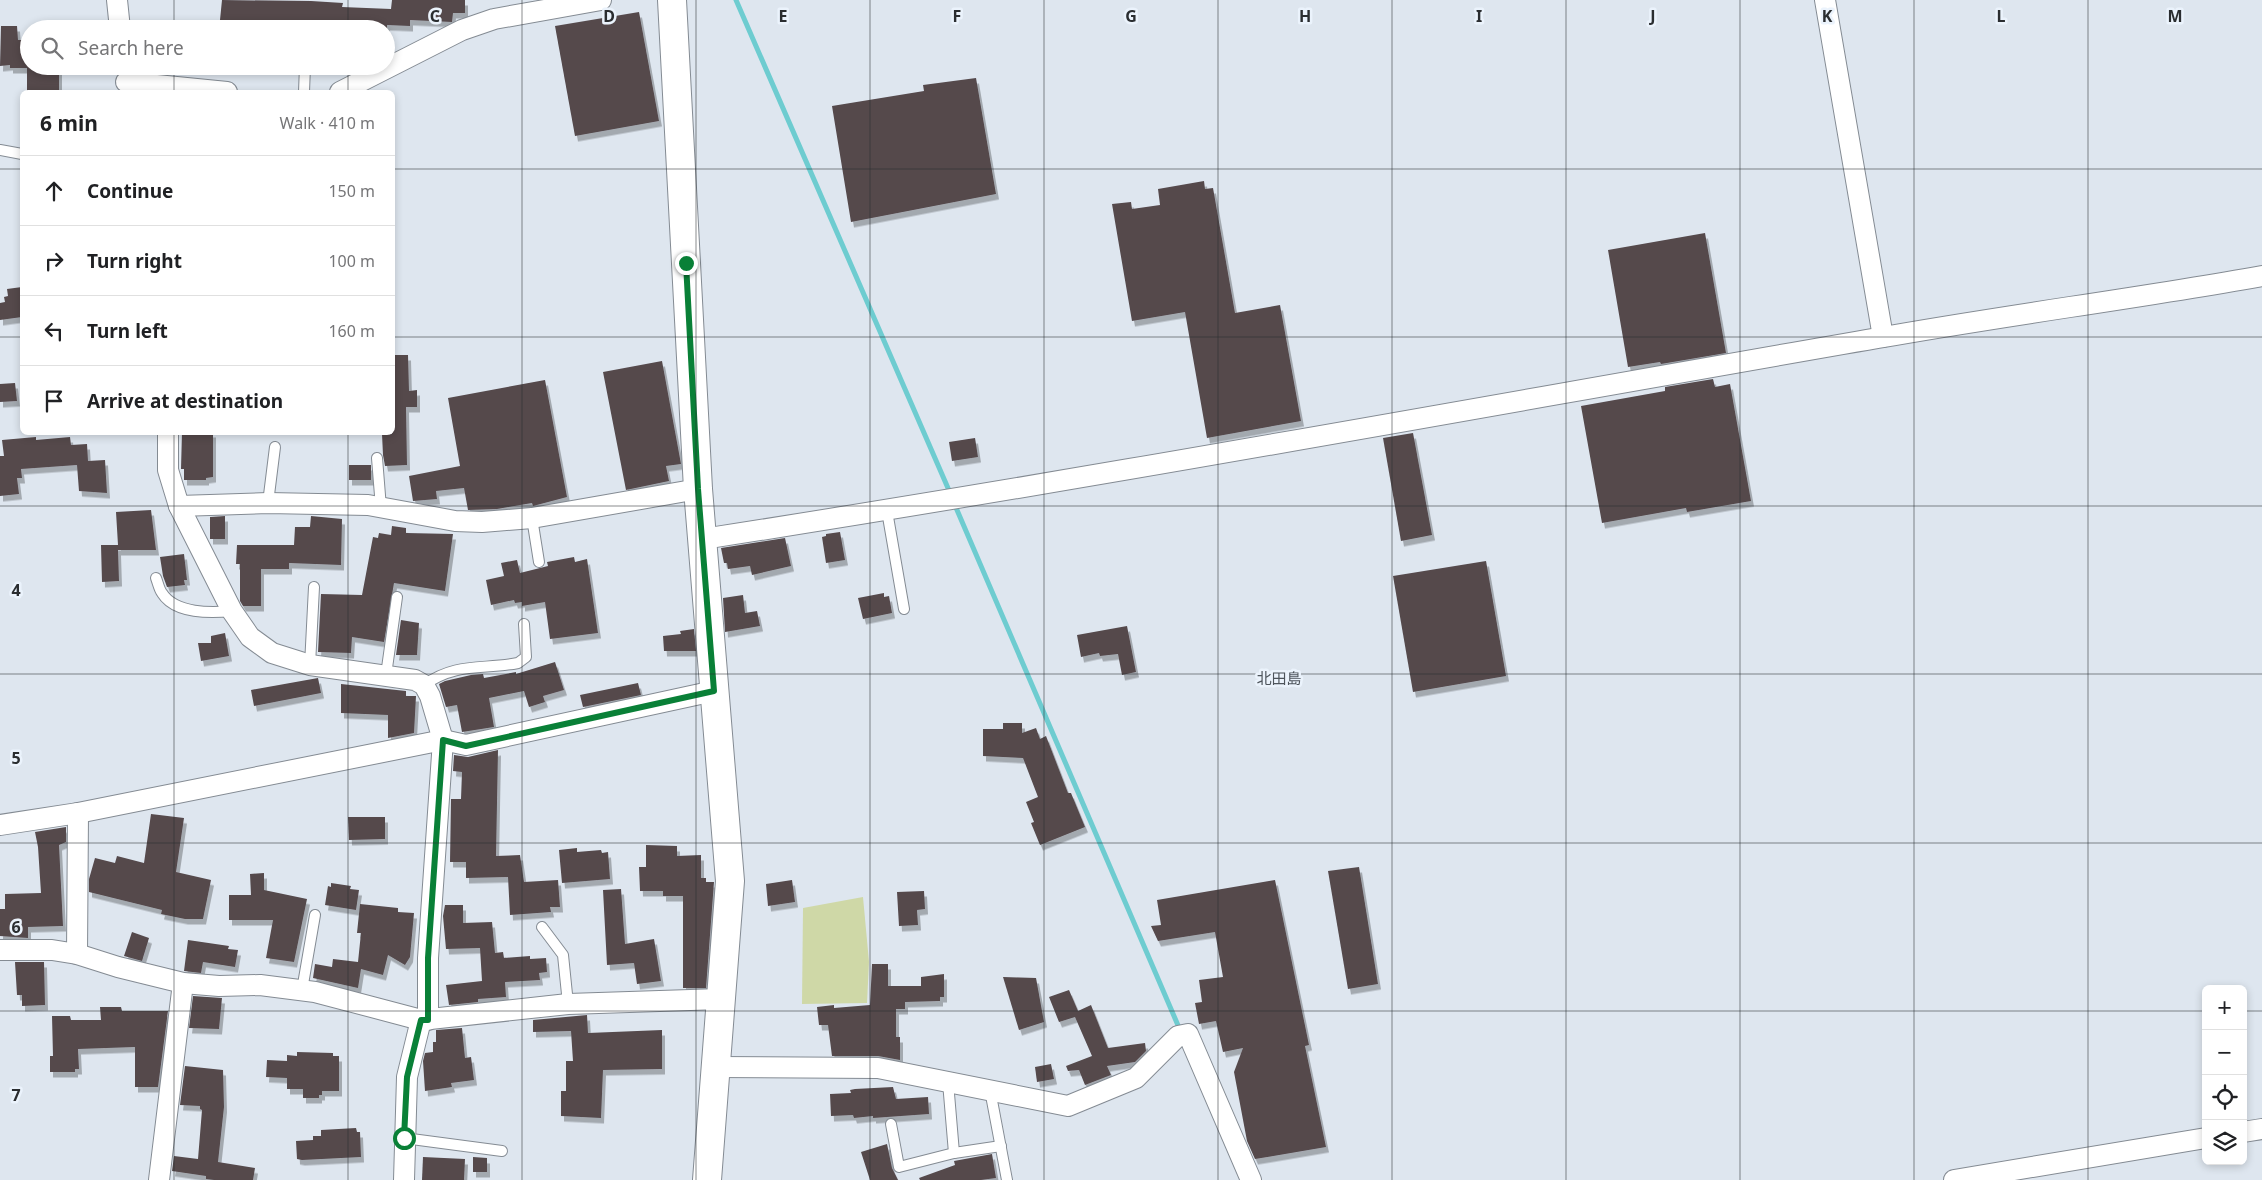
<!DOCTYPE html>
<meta charset="utf-8">
<style>
:root{--surface:#fff;--page:#f2f2f2;--text:#202124;--muted:#757577;--line:#e0e0e0}
body{margin:0;font-family:"Noto Sans","Noto Sans JP",sans-serif;background:var(--page);color:var(--text)}
.controls{position:absolute;right:15px;bottom:15px;display:grid;overflow:hidden;border-radius:8px;box-shadow:0 2px 8px #0003}
.controls button{width:45px;height:45px;display:grid;place-items:center;padding:0;border:0;border-bottom:1px solid var(--line);background:var(--surface);color:var(--text);font:25px sans-serif}
.stop{position:absolute;width:15px;height:15px;margin:-11px;border:4px solid #098037;border-radius:50%;background:#fff}
.stop.end{background:#098037;border-color:#fff;box-shadow:0 1px 5px #0008}
.list{margin:0;padding:0;list-style:none}
h2{display:flex;justify-content:space-between;align-items:center;height:65px;margin:0;padding:0 20px;font-size:21px}
h2 small{font-size:16px;font-weight:400;color:var(--muted)}
.list li{display:grid;grid-template-columns:32px 1fr auto;gap:15px;align-items:center;box-sizing:border-box;height:70px;padding:0 20px;border-top:1px solid var(--line)}
.list b{display:block;font-size:19px;white-space:nowrap}
.list em{font-size:16px;font-style:normal;color:var(--muted)}
.icon{flex:none;width:28px;height:28px;fill:none;stroke:currentColor;stroke-width:2;stroke-linecap:round;stroke-linejoin:round}
.map{position:relative;flex:none;width:2262px;height:1180px;overflow:hidden}
.search{position:absolute;background:var(--surface);box-shadow:0 2px 8px #0003;left:20px;top:20px;width:375px;height:55px;display:flex;align-items:center;gap:12px;box-sizing:border-box;padding:0 18px;border-radius:28px;color:var(--muted);font-size:19px}
.panel{position:absolute;background:var(--surface);box-shadow:0 2px 8px #0003;left:20px;top:90px;width:375px;height:345px;border-radius:8px}
.map>svg:first-child{display:block}
.green{fill:#cfd8a7}
.lines{fill:none;stroke-linecap:round;stroke-linejoin:round}
.stream{stroke:#6eccd0;stroke-width:5}
.building{fill:#54494c;filter:url(#shadow)}
.lane-casing{stroke:#848b93;stroke-width:12}
.street-casing{stroke:#848b93;stroke-width:22}
.secondary-casing{stroke:#848b93;stroke-width:30}
.lane{stroke:#fff;stroke-width:10}
.street{stroke:#fff;stroke-width:20}
.secondary{stroke:#fff;stroke-width:28}
.route{stroke:#098037;stroke-width:6}
.grid{fill:none;stroke:#2a2d30;stroke-width:1;stroke-opacity:0.55}
.labels{text-anchor:middle;stroke-width:5;stroke-linejoin:round;paint-order:stroke}
.quarter-label{font-size:15px;fill:#4d545b;stroke:#ebf3fc}
.grid-label{font-size:16px;text-anchor:middle;font-weight:bold;fill:#2a2d30;stroke:#ebf3fc;stroke-width:5;stroke-linejoin:round;paint-order:stroke}
</style>
<div class="map">
<svg width="2262" height="1180" viewBox="0 0 2262 1180">
<defs>
<filter id="shadow"><feDropShadow dx="3" dy="5.5" stdDeviation="0" flood-color="#0004"/></filter>
</defs>
<rect width="100%" height="100%" fill="#dee6ef"/>
<path class="green" d="M863 897 869 962 867 1003 802 1004 803 908Z"/>
<g class="lines">
<g class="stream">
<path d="M736 0 951 495"/>
<path d="M954 503 1180 1030"/>
</g>
</g>
<g class="building">
<path d="M222 0 311 1 343 3 342 7 391 9 392 0H465V13H453L452 22 410 20V26L387 25V29L296 28V25L220 20Z"/>
<path d="M639 12 659 121 575 136 555 26Z"/>
<path d="M1 26H17L18 40H27V66H59V92H27V68H10V65L0 66Z"/>
<path d="M976 78 996 194 851 222 832 106 924 91 923 85Z"/>
<path d="M1204 181 1205 189 1213 188 1235 313 1280 305 1301 421 1207 438 1185 312 1132 321 1112 204 1131 202 1132 209 1160 205 1158 189Z"/>
<path d="M1705 233 1726 353 1661 364 1660 362 1628 367 1608 250Z"/>
<path d="M22 287V317L0 320V303L5 302 4 297 8 296 7 289Z"/>
<path d="M392 355H408L409 391 417 390V407H406L407 465 385 466 383 455 382 434H392Z"/>
<path d="M662 361 681 464 666 466 669 481 626 490 603 372Z"/>
<path d="M1713 379 1715 387 1730 384 1751 501 1687 512 1686 508 1602 523 1581 406 1665 391V387Z"/>
<path d="M545 380 567 497 533 506 532 503 497 509 468 510 464 488 436 491 437 499 413 501 409 476 460 466 448 398Z"/>
<path d="M15 383 17 401 0 402V384Z"/>
<path d="M182 432H213V477L206 478V480H184V469H181Z"/>
<path d="M1413 433 1432 535 1401 541 1383 438Z"/>
<path d="M36 437V440L70 437 71 445 87 444 88 461 105 460 107 493 79 491 77 465 21 469 22 478H17L19 494 0 496V456H4L2 440Z"/>
<path d="M975 438 978 457 952 461 949 442Z"/>
<rect x="349" y="465" width="22" height="15"/>
<path d="M151 510 156 550H118L119 581 102 582 101 545H118L116 512Z"/>
<path d="M225 516V539H210V517Z"/>
<path d="M311 516 342 519 341 565 289 563V569H261V606H243L240 601V564H236L237 545H294L295 527H310Z"/>
<path d="M392 526 406 528V533L453 534 445 591 394 583 384 642 352 637 351 653 318 652 321 594 362 595 373 537 378 538 379 533 391 535Z"/>
<path d="M840 532 845 560 826 563 822 537 826 536V534Z"/>
<path d="M785 538 791 566 752 575 750 566 728 569 727 563H724L721 548Z"/>
<path d="M184 554 187 580H184L185 585 167 587 163 576 160 557Z"/>
<path d="M574 557 575 562 587 559 598 633 550 639 545 602 522 606V602L515 603 514 600 491 605 486 580 504 576 501 563 517 560 520 573 548 566 547 562Z"/>
<path d="M1486 561 1506 676 1413 692 1393 576Z"/>
<path d="M884 593V597L889 596 892 613 863 619 858 598Z"/>
<path d="M743 595 745 613 757 611 760 626 725 632 723 598Z"/>
<path d="M401 620 419 623 417 655H396Z"/>
<path d="M1127 626 1136 672 1122 675 1118 654 1100 656 1099 653 1081 657 1077 635Z"/>
<path d="M694 629 696 651H664L663 636 681 634 680 631Z"/>
<path d="M225 633 229 656 201 661 198 643H211V636Z"/>
<path d="M555 662 564 690 543 696 545 702 529 707 524 691 489 698 494 727 462 732 457 705 446 707 439 684 445 681 471 675 483 674 484 678 516 672V674Z"/>
<path d="M318 678 321 693 254 706 251 690Z"/>
<path d="M638 683 641 695 583 707 580 695Z"/>
<path d="M341 684 406 691V696H416L414 733 388 738V715L341 713Z"/>
<path d="M1003 723H1022V733L1036 728 1040 739 1046 736 1068 793H1071L1085 827 1040 845 1031 823 1034 822 1026 802 1038 797 1023 758 983 756V729H1003Z"/>
<path d="M498 750 496 856 520 855 524 882 558 880 560 907H550L551 912 510 915 508 877 466 878V862H450L451 799H461L462 772 453 771 454 755 468 757Z"/>
<path d="M151 814 184 818 176 872 211 880 203 919H185L161 914 162 910 89 892V879L95 858 115 863 117 856 144 863Z"/>
<path d="M348 817H385V839L349 840Z"/>
<path d="M66 827V842L59 845 63 926 28 927V938L0 936V909H5V894L41 893 38 847 35 832Z"/>
<path d="M646 845 677 846V856L701 855V878H706V882H714L706 988H683V896H663V891H640L639 867H646Z"/>
<path d="M577 848V852L601 850 602 853 608 852 610 879 562 883 559 850Z"/>
<path d="M1359 867 1378 984 1348 989 1328 871Z"/>
<path d="M264 873V890L307 899 294 962 266 958 273 920H229V895H251L250 874Z"/>
<path d="M792 880 795 902 768 906 766 884Z"/>
<path d="M1275 880 1309 1045 1305 1046 1326 1147 1255 1159 1247 1141 1234 1072 1243 1048 1223 1052 1216 1021 1199 1024 1195 1003 1202 1002 1199 980 1223 977 1215 932 1158 941 1151 926 1161 925 1157 900Z"/>
<path d="M331 883 351 886 350 889 359 890 356 910 325 905 328 886 331 887Z"/>
<path d="M621 889 625 944 654 939 661 981 637 984 634 963 607 965 603 890Z"/>
<path d="M924 891 925 909 917 910 918 925 899 926 897 892Z"/>
<path d="M360 904 398 908V912L414 913 410 957 405 965 388 955 383 975 361 969 358 988 313 978 315 964 332 967 333 959 358 962 361 933H357Z"/>
<path d="M445 905H463V923L492 922 495 953 503 952 504 958 530 956V959L546 958 547 972 539 973 540 980 505 982 506 997 478 999V1002L449 1005 446 985 482 981 480 948 446 949 443 916Z"/>
<path d="M132 932 149 938 142 961 124 956Z"/>
<path d="M188 940 229 946 228 949 238 950 235 967 203 962 201 973 184 971Z"/>
<path d="M15 962H44L45 1005 22 1006V995H17Z"/>
<path d="M872 964H888V986H921V977L944 974V997H940V1001L905 1002V1009H896V1037H900V1060L878 1056H832L828 1025H819L817 1007 834 1005V1008L870 1005Z"/>
<path d="M1003 977 1036 978 1044 1022 1019 1030Z"/>
<path d="M1069 990 1078 1011 1091 1005 1108 1048 1145 1043 1146 1051 1135 1062 1107 1066 1111 1075 1085 1085 1079 1070 1068 1071 1066 1066 1092 1056 1075 1017 1059 1022 1049 997Z"/>
<path d="M193 996 222 998 219 1029 189 1028Z"/>
<path d="M100 1007H121L122 1011H168L158 1087H135V1047L78 1049 79 1069H75V1072H50V1056H53L52 1016H70L71 1020H101Z"/>
<path d="M587 1015 588 1033 662 1030V1069L603 1070 601 1118 561 1116V1091H566V1061H573L571 1031 533 1032V1020Z"/>
<path d="M462 1028 465 1058 471 1057 474 1080 451 1083 452 1087 425 1091 423 1061 425 1053 433 1052V1042H436V1030Z"/>
<path d="M297 1052 333 1053V1056H339V1091H322V1095H319V1098H303V1089H287V1078L266 1077 267 1060 287 1061V1055L297 1056Z"/>
<path d="M1051 1064 1054 1079 1037 1082 1035 1067Z"/>
<path d="M185 1066 223 1070 224 1107 218 1162 255 1168 253 1180H214L206 1179V1176L172 1171 174 1156 198 1159 202 1110 200 1109V1106L180 1105Z"/>
<path d="M893 1087 896 1099 928 1097 929 1114 873 1118V1116L854 1118 853 1115 831 1116 830 1094 851 1093 850 1090 855 1089Z"/>
<path d="M356 1128 357 1132H360L361 1157 302 1160 297 1159 296 1141 313 1140V1136H321V1130Z"/>
<path d="M887 1144 892 1168 898 1180H870L861 1152Z"/>
<path d="M992 1154 996 1178 981 1180H920L919 1178 955 1165 954 1161Z"/>
<path d="M423 1157 465 1159 464 1180H422Z"/>
<path d="M473 1157 487 1158V1172H473Z"/>
</g>
<g class="lines">
<defs>
<g id="lane">
<path d="M304 92 305 66"/>
<path d="M0 150 22 154"/>
<path d="M377 458 381 508"/>
<path d="M268 503 275 447"/>
<path d="M887 511 904 609"/>
<path d="M532 518 539 562"/>
<path d="M156 578C158 583 159 589 162 593 175 614 212 613 232 611"/>
<path d="M310 665 314 587"/>
<path d="M386 675 397 597"/>
<path d="M424 685C457 662 482 670 518 663L526 657 524 624"/>
<path d="M542 927 563 955 568 1004"/>
<path d="M302 990 315 915"/>
<path d="M948 1082 954 1153"/>
<path d="M990 1090 1007 1180"/>
<path d="M891 1124 899 1167 954 1153 1001 1146"/>
<path d="M404 1138 502 1151"/>
</g>
<g id="street">
<path d="M117 0 120 29"/>
<path d="M1825 0 1883 337"/>
<path d="M126 82 227 92"/>
<path d="M340 92 462 30 494 19 601 0"/>
<path d="M168 432V470L179 506 232 611 250 637 272 653 310 665 415 680 424 685 430 696 443 740 428 958V1020"/>
<path d="M179 506 268 503 368 505 455 521 482 522 532 518 698 489"/>
<path d="M703 539C1096 478 1486 406 1878 338 2006 315 2134 299 2262 276"/>
<path d="M0 825 78 813 443 740 466 745 714 691"/>
<path d="M0 950H52L77 954 118 967 183 983 219 986 260 985 315 992 421 1020 568 1004 721 999"/>
<path d="M77 954 78 813"/>
<path d="M716 1067 878 1068 1068 1106 1136 1078 1178 1036 1188 1034 1251 1180"/>
<path d="M2243 1132 2262 1129"/>
<path d="M159 1180 183 983"/>
<path d="M404 1180 407 1077 421 1020"/>
<path d="M1954 1180 2206 1138"/>
</g>
<path id="secondary" d="M672 0 698 489 730 881 707 1180"/>
</defs>
<use href="#lane" class="lane-casing"/>
<use href="#street" class="street-casing"/>
<use href="#secondary" class="secondary-casing"/>
<use href="#lane" class="lane"/>
<use href="#street" class="street"/>
<use href="#secondary" class="secondary"/>
</g>
<g class="lines">
<path class="route" d="M404 1138 407 1077 421 1020H428V958L443 740 466 746 714 691 698 489 686 263"/>
</g>
<path class="grid" d="M174 0V29M348 0V29M522 0V1180M696 0V1180M870 0V1180M1044 0V1180M1218 0V1180M1392 0V1180M1566 0V1180M1740 0V1180M1914 0V1180M2088 0V1180M174 66V92M348 66V92M0 169H22M392 169H2262M0 337H22M392 337H2262M174 432V1180M348 432V1180M0 506H2262M0 674H2262M0 843H2262M0 1011H2206M2243 1011H2262"/>
<g class="labels">
<g class="quarter-label">
<text x="1279" y="684">北田島</text>
</g>
</g>
<g class="grid-label">
<text x="435" y="22">C</text>
<text x="609" y="22">D</text>
<text x="783" y="22">E</text>
<text x="957" y="22">F</text>
<text x="1131" y="22">G</text>
<text x="1305" y="22">H</text>
<text x="1479" y="22">I</text>
<text x="1653" y="22">J</text>
<text x="1827" y="22">K</text>
<text x="2001" y="22">L</text>
<text x="2175" y="22">M</text>
<text x="16" y="596">4</text>
<text x="16" y="764">5</text>
<text x="16" y="933">6</text>
<text x="16" y="1101">7</text>
</g>
</svg>
<div class="controls">
<button>+</button>
<button>−</button>
<button><svg class="icon" aria-label="locate" viewBox="0 0 24 24"><circle cx="12" cy="12" r="6"/><path d="M12 2v4M12 18v4M2 12h4M18 12h4"/></svg></button>
<button><svg class="icon" aria-label="layers" viewBox="0 0 24 24"><path d="M12 4l9 5-9 5-9-5zM3 14l9 5 9-5"/></svg></button>
</div>
<div class="stop" style="left:404px;top:1138px"></div>
<div class="stop end" style="left:686px;top:263px"></div>
<div class="search"><svg class="icon" aria-label="search" viewBox="0 0 24 24"><circle cx="10" cy="10" r="6"/><path d="M15 15l6 6"/></svg>Search here</div>
<section class="panel">
<h2>6 min<small>Walk · 410 m</small></h2>
<ul class="list">
<li><svg class="icon" aria-label="ahead" viewBox="0 0 24 24"><path d="M12 20V5M6 11l6-6 6 6"/></svg><div><b>Continue</b></div><em>150 m</em></li>
<li><svg class="icon" aria-label="right" viewBox="0 0 24 24"><path d="M7 20v-9h11M14 6l5 5-5 5"/></svg><div><b>Turn right</b></div><em>100 m</em></li>
<li><svg class="icon" aria-label="left" viewBox="0 0 24 24"><path d="M17 20v-9H6M10 6l-5 5 5 5"/></svg><div><b>Turn left</b></div><em>160 m</em></li>
<li><svg class="icon" aria-label="arrive" viewBox="0 0 24 24"><path d="M6 21V4h12l-3 4 3 4H6"/></svg><div><b>Arrive at destination</b></div></li>
</ul>
</section>
</div>
